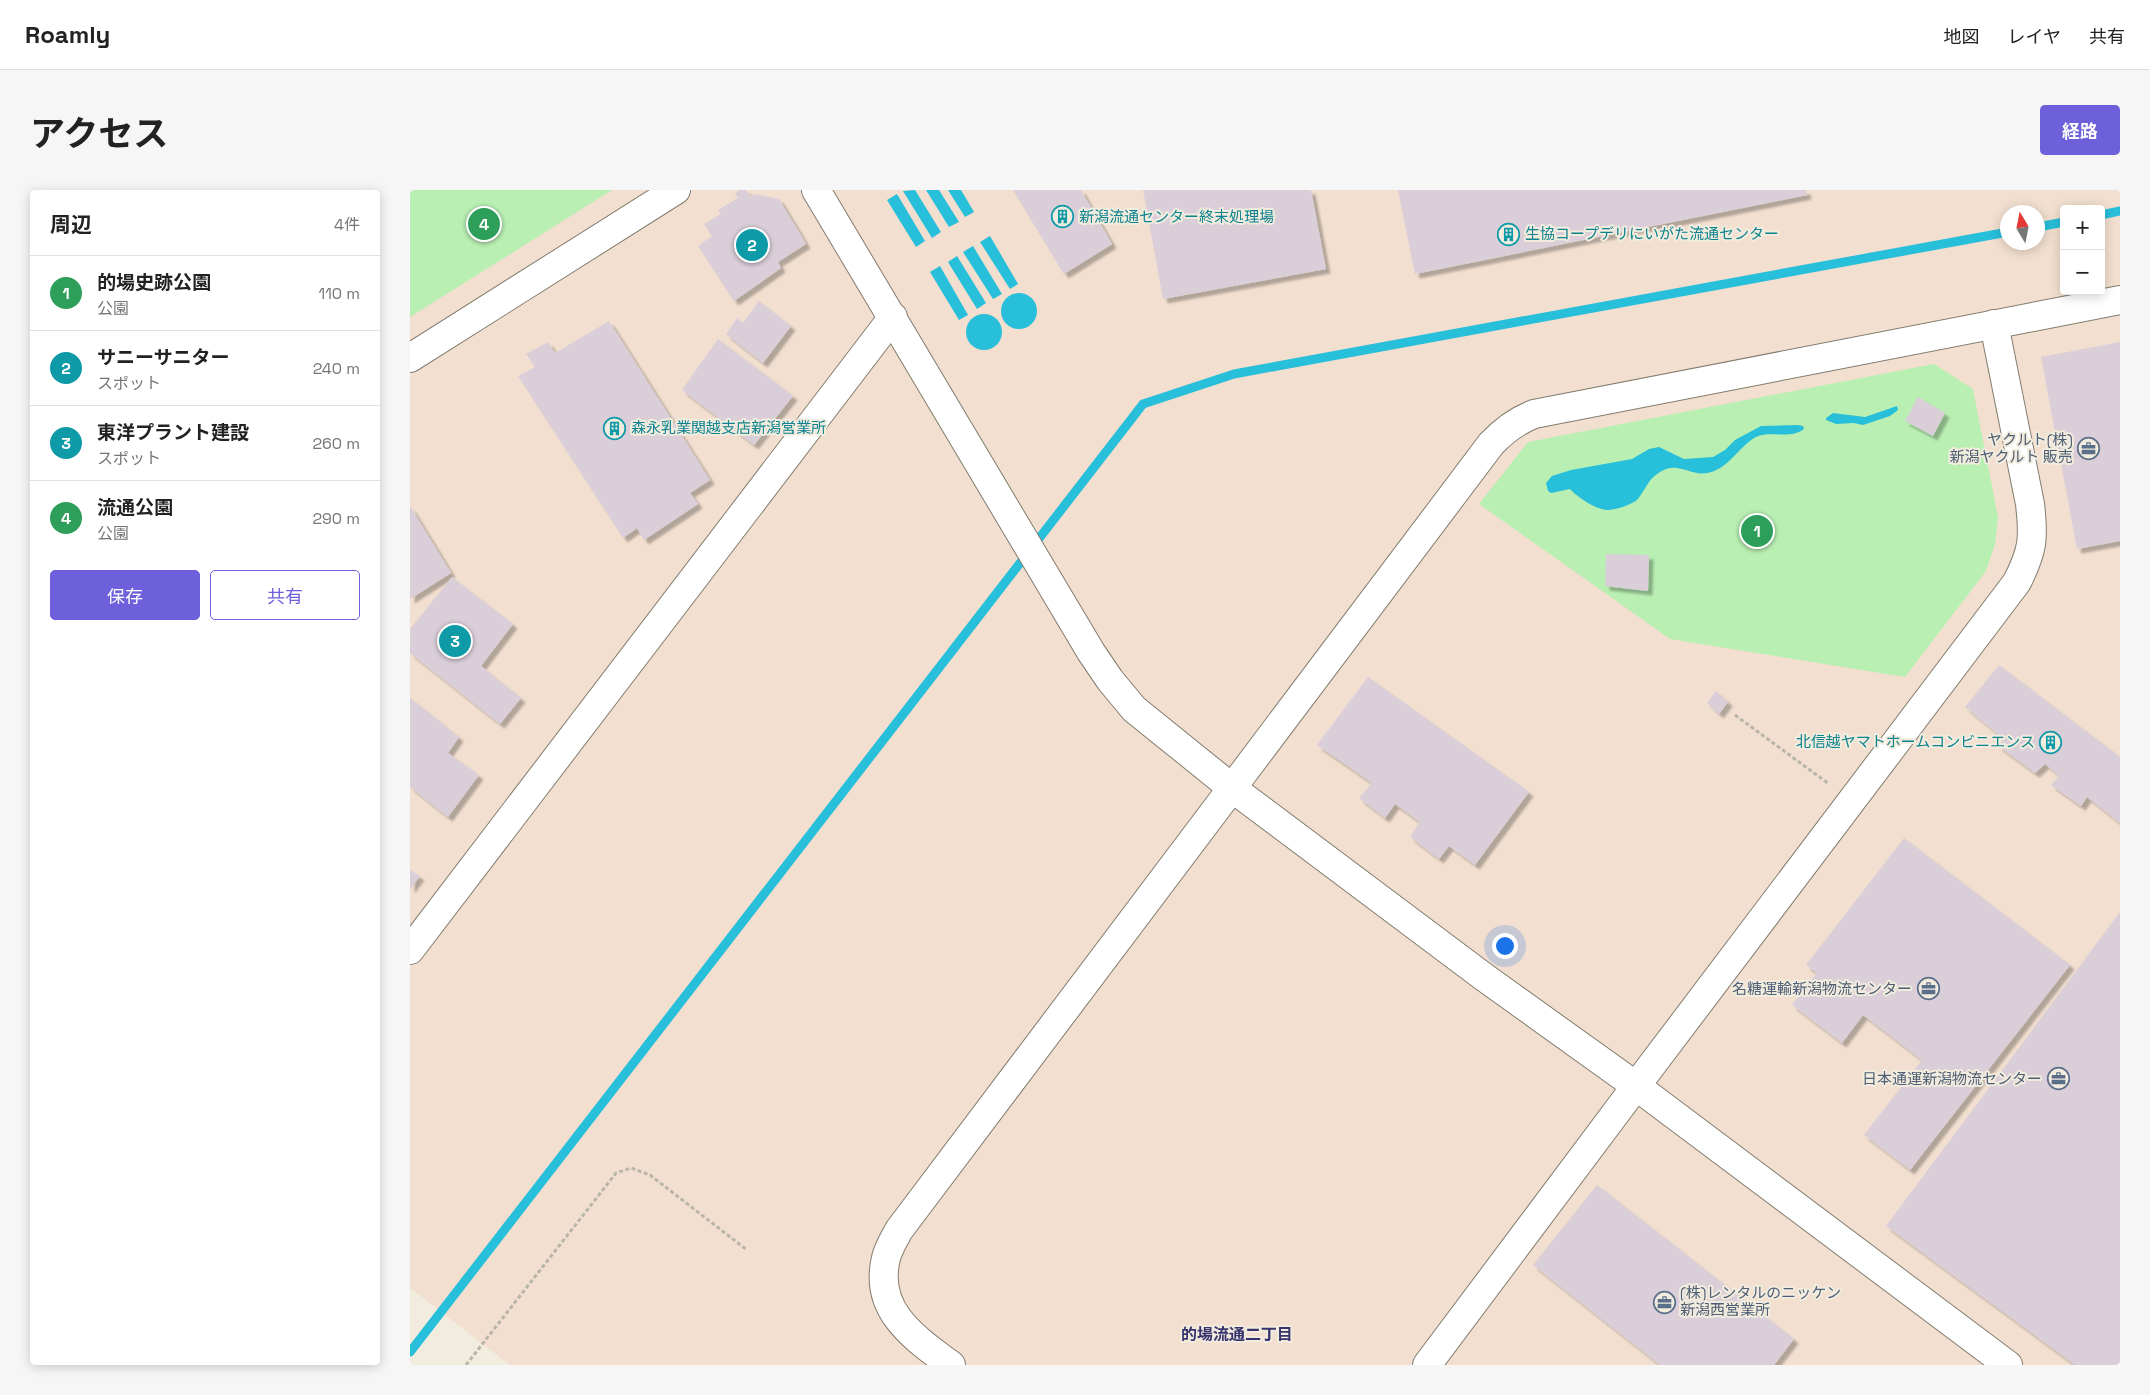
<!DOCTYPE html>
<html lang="ja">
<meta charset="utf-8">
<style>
:root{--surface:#fff;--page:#f6f6f6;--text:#222;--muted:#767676;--line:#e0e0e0;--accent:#6e60da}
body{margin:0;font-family:"Space Grotesk","Noto Sans JP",sans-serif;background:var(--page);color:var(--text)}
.controls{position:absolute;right:15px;top:15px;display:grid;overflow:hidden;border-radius:5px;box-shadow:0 2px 12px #0003}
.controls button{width:45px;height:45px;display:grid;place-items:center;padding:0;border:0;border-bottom:1px solid var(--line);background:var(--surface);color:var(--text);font:25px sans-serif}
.compass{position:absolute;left:1590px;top:15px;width:45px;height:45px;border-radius:50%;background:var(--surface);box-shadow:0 2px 12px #0003;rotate:350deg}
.you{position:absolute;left:1094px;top:755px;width:18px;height:18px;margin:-12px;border:4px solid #fff;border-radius:50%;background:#1a73e8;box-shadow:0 0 0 8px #1a73e833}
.badge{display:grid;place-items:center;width:32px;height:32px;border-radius:50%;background:var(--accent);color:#fff;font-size:16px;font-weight:700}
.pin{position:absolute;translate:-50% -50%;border:2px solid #fff;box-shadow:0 1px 5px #0006}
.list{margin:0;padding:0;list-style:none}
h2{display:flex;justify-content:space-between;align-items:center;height:65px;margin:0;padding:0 20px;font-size:21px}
h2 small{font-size:16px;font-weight:400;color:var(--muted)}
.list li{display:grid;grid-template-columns:32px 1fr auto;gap:15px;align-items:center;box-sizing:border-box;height:75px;padding:0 20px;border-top:1px solid var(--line)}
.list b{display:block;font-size:19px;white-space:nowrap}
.list p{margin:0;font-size:16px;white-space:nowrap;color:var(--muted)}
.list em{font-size:16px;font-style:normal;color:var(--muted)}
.actions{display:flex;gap:10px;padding:15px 20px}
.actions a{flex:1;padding:11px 0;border:1px solid var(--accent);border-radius:5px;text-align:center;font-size:18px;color:var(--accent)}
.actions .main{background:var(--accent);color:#fff}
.map{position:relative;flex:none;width:1710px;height:1175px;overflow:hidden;border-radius:5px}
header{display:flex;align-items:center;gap:30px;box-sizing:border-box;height:70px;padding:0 25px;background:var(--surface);border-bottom:1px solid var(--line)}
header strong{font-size:24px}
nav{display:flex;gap:28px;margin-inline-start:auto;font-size:18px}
.intro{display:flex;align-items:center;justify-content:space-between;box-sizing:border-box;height:120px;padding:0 30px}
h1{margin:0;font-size:35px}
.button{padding:12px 22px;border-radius:5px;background:var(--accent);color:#fff;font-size:18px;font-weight:700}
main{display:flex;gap:30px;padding:0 30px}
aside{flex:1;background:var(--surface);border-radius:5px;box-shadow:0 2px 12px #0003}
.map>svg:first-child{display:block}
.industrial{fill:#f2dfcf;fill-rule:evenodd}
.green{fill:#b9efb3}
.water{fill:#28bfdb}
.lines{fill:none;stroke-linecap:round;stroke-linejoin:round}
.stream{stroke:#28bfdb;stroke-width:9}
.building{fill:#daced9;filter:url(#shadow)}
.street-casing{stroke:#827c6f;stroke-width:30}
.secondary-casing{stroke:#827c6f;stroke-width:30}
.path{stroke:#b9b5a9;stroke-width:3;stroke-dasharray:4 2.5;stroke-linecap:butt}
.street{stroke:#fff;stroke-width:28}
.secondary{stroke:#fff;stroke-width:28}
.labels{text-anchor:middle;stroke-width:4;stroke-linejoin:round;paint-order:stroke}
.culture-label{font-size:15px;fill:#0d838f;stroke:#f2ecde;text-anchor:start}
.service-label{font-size:15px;fill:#4e5e75;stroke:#f2ecde;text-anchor:end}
.neighbourhood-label{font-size:16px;font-weight:bold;fill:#38336e;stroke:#f2ecde}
</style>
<header>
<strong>Roamly</strong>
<nav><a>地図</a><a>レイヤ</a><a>共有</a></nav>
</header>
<div class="intro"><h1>アクセス</h1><a class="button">経路</a></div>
<main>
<aside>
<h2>周辺<small>4件</small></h2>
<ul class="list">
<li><span class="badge" style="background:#2e9e5b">1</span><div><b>的場史跡公園</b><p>公園</p></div><em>110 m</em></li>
<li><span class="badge" style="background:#0f9aa8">2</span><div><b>サニーサニター</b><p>スポット</p></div><em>240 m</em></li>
<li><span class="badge" style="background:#0f9aa8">3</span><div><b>東洋プラント建設</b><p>スポット</p></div><em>260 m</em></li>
<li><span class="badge" style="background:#2e9e5b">4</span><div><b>流通公園</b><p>公園</p></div><em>290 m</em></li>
</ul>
<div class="actions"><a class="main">保存</a><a>共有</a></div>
</aside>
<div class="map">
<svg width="1710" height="1175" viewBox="0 0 1710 1175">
<defs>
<filter id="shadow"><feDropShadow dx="4.5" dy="4.5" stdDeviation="1" flood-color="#0004"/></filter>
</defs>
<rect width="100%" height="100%" fill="#f2ecde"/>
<path class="industrial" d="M0 0H1710V1175H100L0 1098ZM1654 19H1691V101H1654ZM1598 22H1628V52H1598Z"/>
<g class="green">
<path d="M0 0H202L0 127Z"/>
<path d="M1524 174 1563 199 1588 327 1585 354 1576 381 1495 487 1260 449 1069 314 1118 252Z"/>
</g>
<g class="water">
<path d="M505 0 531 42 522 48 493 1Z"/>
<path d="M516 0H529L549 32 539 37Z"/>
<path d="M538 0H551L564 22 555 27Z"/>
<path d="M487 4 515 51 506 57 477 10Z"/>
<path d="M580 46 608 94 600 99 570 52Z"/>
<path d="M563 56 592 104 583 109 553 62Z"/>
<path d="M547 66 576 113 567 119 538 72Z"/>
<path d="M530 76 558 125 549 130 520 82Z"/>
<circle cx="609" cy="121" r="18"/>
<circle cx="574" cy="142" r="18"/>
<path d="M1487 216 1488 220 1480 226 1453 235 1444 233 1426 234 1416 230V228L1423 223 1455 227Z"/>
<path d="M1388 235 1393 236 1394 239C1380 250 1361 240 1346 247 1329 256 1318 280 1297 283 1283 286 1270 274 1256 279 1238 287 1238 296 1228 309 1222 315 1207 319 1199 320 1188 321 1167 307 1160 299L1141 303 1138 301 1136 293 1142 286 1161 280 1222 269 1239 259 1249 257 1274 269 1303 267 1315 260 1325 250 1351 236Z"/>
</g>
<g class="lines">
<g class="stream">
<path d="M1691 25 1710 21"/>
<path d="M1628 37 1654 32"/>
<path d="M0 1162 733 214 824 184 1598 42"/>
</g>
</g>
<g class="building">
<path d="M330 0H336L341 7 346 4 369 9 396 54 368 72 371 78 324 111 288 56 302 46 294 34 311 24 308 20 328 8 325 3Z"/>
<path d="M603 0H671L702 54 654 84Z"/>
<path d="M733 0H901L916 79 753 109Z"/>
<path d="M988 0H1396L1397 5 1005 84Z"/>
<path d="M349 111 381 136 353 173 316 144 327 128 333 133Z"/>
<path d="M199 131 300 290 280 303 288 314 234 350 227 338 213 348 108 186 125 177 116 164 138 152 145 163Z"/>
<path d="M308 149 383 206 344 255 272 200Z"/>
<path d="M1710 152V351L1667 359 1631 167Z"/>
<path d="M1508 207 1535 223 1523 246 1495 231Z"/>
<path d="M0 316 41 383 0 409Z"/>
<path d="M1196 364 1239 365 1238 401 1195 396Z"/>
<path d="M42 387 103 434 71 476 111 508 90 534 0 463V439Z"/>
<path d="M1589 475 1710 567V633L1677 607 1671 616 1641 595 1649 586 1635 574 1625 583 1588 556 1594 549 1555 517Z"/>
<path d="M958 487 1119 602 1065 675 1039 656 1029 669 1000 647 1010 632 985 614 975 628 949 608 962 593 907 555Z"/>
<path d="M1306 501 1318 512 1309 524 1297 513Z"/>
<path d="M0 508 49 547 38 563 69 585 38 627 0 597Z"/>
<path d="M1494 648 1660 775 1500 980 1454 945 1512 870 1453 825 1432 853 1382 815 1407 783 1396 775Z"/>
<path d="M0 680 10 686 0 699Z"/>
<path d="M1710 722V1175H1665L1476 1036Z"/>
<path d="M1187 995 1384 1149 1364 1175H1250L1123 1075Z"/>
</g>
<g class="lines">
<defs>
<g id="street">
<path d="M541 1175C505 1148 463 1121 476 1068 478 1059 484 1049 489 1040L822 598"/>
<path d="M1017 1175 1226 896"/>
</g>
<g id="secondary">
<path d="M406 0 681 462 700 490 724 519 822 598 1074 787 1226 896 1598 1175"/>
<path d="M0 168 266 0"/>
<path d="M822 598 1081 254C1094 240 1106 231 1124 224L1710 110"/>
<path d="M0 760 483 127"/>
<path d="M1226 896 1607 392C1623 360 1624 349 1620 314L1584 134"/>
</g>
</defs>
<use href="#street" class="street-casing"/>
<use href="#secondary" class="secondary-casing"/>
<g class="path">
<path d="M1325 525 1419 594"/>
<path d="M56 1175 206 983 221 978 240 985 337 1060"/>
</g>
<use href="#street" class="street"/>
<use href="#secondary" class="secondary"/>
</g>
<defs>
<symbol id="building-ring" viewBox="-11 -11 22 22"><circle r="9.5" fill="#f2ecde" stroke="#0f9aa8" stroke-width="1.5"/><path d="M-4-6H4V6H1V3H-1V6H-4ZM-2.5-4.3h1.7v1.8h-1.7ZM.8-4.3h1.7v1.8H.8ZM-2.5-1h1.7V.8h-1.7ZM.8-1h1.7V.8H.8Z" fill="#0f9aa8"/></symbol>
<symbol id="office-ring" viewBox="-11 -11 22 22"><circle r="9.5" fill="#f2ecde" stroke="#5c6f8a" stroke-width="1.5"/><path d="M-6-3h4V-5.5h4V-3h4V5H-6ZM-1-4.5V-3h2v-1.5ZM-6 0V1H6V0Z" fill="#5c6f8a"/></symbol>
</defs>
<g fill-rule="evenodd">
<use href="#building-ring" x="640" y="14" width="25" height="25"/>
<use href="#building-ring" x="1086" y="32" width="25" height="25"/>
<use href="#building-ring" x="192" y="226" width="25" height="25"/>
<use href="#office-ring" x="1666" y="246" width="25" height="25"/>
<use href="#building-ring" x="1628" y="540" width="25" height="25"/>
<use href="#office-ring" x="1506" y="786" width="25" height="25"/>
<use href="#office-ring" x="1636" y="876" width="25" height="25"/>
<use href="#office-ring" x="1242" y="1100" width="25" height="25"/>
</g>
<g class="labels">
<g class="culture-label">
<text x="669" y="32">新潟流通センター終末処理場</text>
<text x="1115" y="49">生協コープデリにいがた流通センター</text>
<text x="221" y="243">森永乳業関越支店新潟営業所</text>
<text x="1625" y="557" text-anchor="end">北信越ヤマトホームコンビニエンス</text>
</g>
<g class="service-label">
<text x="1663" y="255">ヤクルト(株)<tspan x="1663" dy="17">新潟ヤクルト 販売</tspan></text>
<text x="1502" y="804">名糖運輸新潟物流センター</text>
<text x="1632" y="894">日本通運新潟物流センター</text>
<text x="1270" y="1108" text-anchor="start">(株)レンタルのニッケン<tspan x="1270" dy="17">新潟西営業所</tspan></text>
</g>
<g class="neighbourhood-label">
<text x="827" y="1150">的場流通二丁目</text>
</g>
</g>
</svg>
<div class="controls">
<button>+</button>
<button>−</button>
</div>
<svg class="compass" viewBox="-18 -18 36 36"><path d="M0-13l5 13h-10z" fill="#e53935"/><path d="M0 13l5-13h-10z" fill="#767676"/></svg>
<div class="you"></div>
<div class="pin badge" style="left:1347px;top:341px;background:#2e9e5b">1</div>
<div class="pin badge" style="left:342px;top:55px;background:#0f9aa8">2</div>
<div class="pin badge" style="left:45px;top:451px;background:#0f9aa8">3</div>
<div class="pin badge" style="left:74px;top:34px;background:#2e9e5b">4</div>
</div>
</main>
